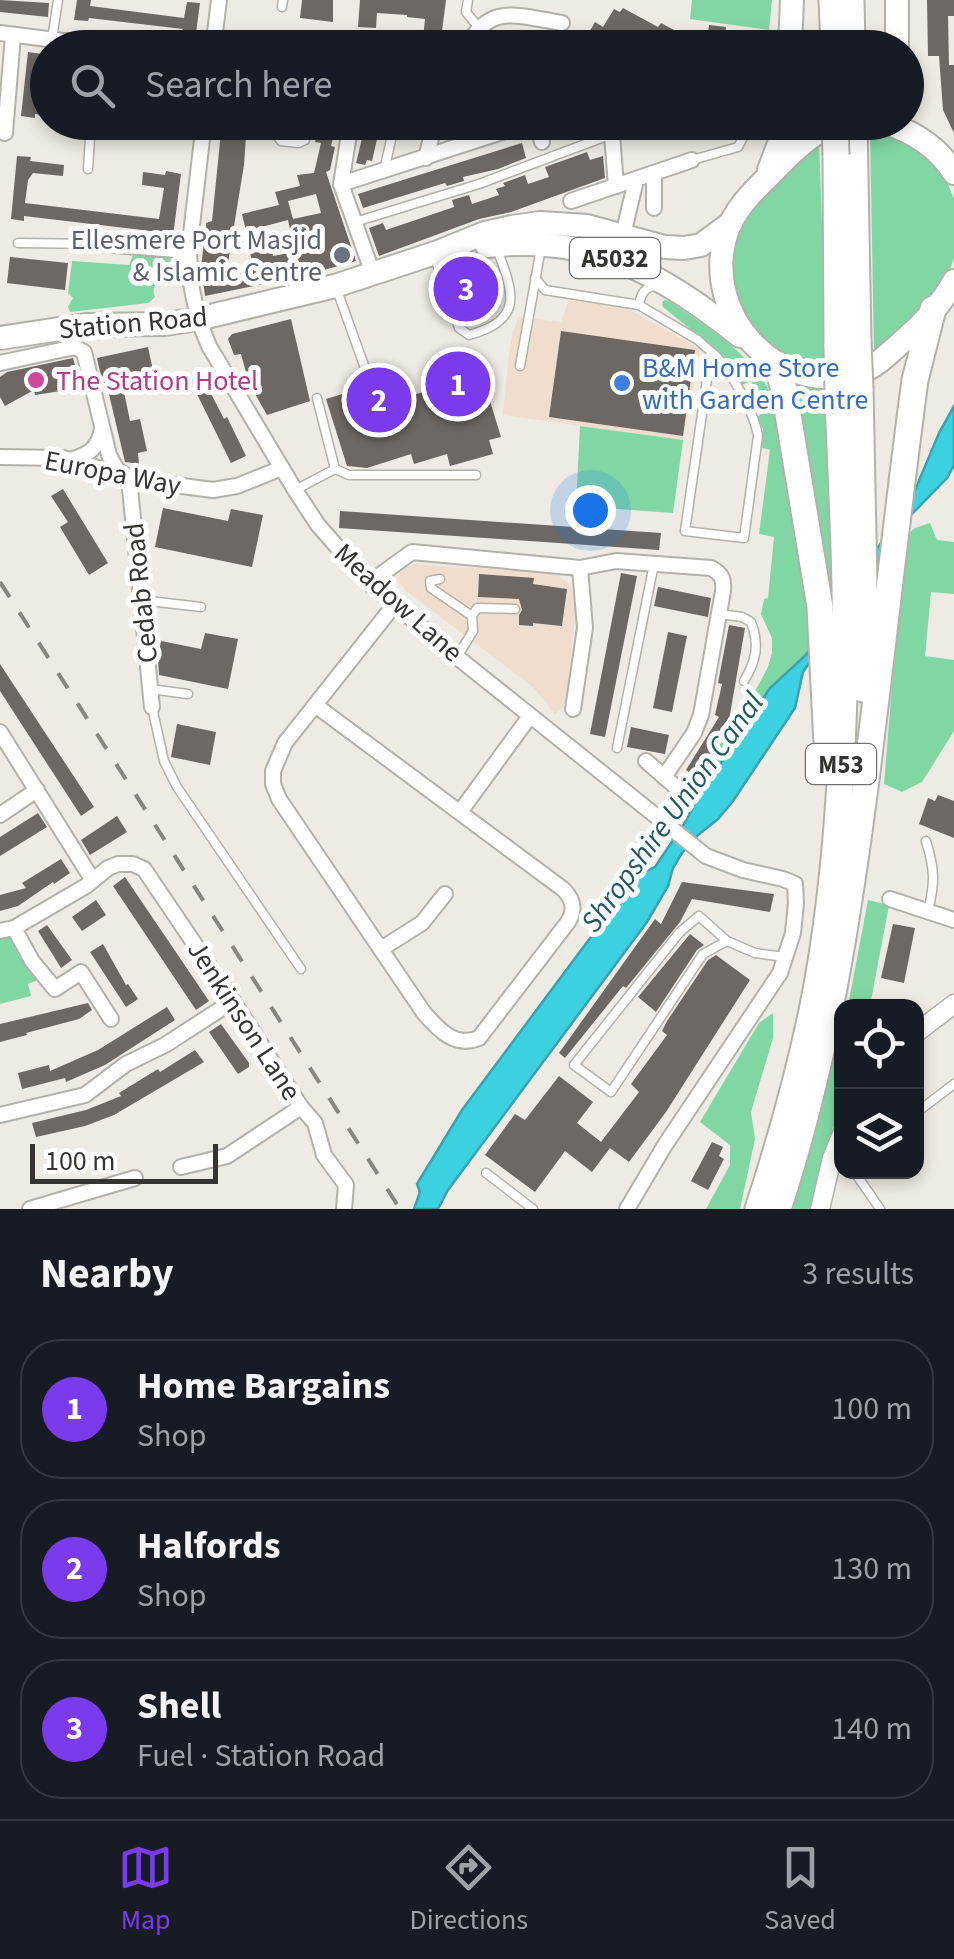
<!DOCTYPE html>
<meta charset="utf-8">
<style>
:root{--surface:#171b24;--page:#242831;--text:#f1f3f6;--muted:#9ea1a6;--line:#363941;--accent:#7c3aed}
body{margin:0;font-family:"Source Sans 3",sans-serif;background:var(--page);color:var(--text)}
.controls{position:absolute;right:30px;bottom:30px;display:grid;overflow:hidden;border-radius:20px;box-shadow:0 5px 15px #0003}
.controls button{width:90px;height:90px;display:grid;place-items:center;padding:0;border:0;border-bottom:2px solid var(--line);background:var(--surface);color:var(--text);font:50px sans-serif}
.scale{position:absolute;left:30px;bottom:25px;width:188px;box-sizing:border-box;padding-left:10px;border:5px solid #353431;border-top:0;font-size:28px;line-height:35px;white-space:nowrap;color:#353431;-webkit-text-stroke:8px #fff;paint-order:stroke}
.you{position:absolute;left:590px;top:510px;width:35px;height:35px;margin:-25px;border:8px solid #fff;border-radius:50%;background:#1a73e8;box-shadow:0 0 0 15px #1a73e833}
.badge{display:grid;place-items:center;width:65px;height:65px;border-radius:50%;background:var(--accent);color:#fff;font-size:32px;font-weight:700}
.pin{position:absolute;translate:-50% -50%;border:5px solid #fff;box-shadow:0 2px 10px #0006}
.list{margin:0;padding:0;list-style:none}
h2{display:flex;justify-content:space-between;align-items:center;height:130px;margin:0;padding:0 40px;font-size:42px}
h2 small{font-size:32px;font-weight:400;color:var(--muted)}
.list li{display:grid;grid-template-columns:65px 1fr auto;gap:30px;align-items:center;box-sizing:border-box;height:140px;margin:0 20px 20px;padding:0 20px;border:2px solid var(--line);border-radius:40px}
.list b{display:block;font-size:38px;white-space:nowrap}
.list p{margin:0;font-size:32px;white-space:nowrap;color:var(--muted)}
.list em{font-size:32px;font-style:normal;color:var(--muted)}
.icon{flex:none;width:55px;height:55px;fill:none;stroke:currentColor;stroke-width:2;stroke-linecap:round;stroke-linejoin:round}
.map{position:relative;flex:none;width:954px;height:1209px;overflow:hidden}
.search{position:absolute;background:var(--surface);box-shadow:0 5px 15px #0003;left:30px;right:30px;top:30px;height:110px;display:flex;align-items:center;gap:25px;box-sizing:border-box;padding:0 35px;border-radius:55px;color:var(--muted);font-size:38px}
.sheet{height:610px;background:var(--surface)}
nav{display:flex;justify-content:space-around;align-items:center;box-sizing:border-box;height:140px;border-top:2px solid var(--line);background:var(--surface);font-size:28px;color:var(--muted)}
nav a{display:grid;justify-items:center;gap:5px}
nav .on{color:var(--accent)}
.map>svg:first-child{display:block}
.commercial{fill:#f0ddcd}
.green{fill:#80d7a4}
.water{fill:#3cd1e0;stroke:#3aa2ac;stroke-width:2.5}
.building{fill:#6d6863;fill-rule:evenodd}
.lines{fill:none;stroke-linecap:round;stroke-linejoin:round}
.service-casing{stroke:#b2b1aa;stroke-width:11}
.minor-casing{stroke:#b2b1aa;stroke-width:18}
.tertiary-casing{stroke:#b2b1aa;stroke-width:21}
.primary-casing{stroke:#b2b1aa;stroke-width:26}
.motorway-casing{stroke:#b2b1aa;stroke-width:29}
.service{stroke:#fff;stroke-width:8}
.minor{stroke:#fff;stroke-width:14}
.tertiary{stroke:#fff;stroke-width:18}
.primary{stroke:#fff;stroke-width:22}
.motorway{stroke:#fff;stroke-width:25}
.rail{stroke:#878681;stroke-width:4;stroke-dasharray:18 18;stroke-linecap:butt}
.motorway-bridge-casing{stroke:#b2b1aa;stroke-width:29;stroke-linecap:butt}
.motorway-bridge{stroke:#fff;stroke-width:25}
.worship-dot{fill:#6b7280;stroke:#fff;stroke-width:4}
.hotel-dot{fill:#d1479c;stroke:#fff;stroke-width:4}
.shop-dot{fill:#3f7fe0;stroke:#fff;stroke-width:4}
.labels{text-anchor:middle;stroke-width:10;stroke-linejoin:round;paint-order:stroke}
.shield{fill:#fff;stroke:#72716f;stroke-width:2.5}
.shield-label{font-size:25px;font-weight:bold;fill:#353431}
.worship-label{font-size:28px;fill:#5b616d;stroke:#fff;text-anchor:end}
.street-label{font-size:28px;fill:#353431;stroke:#fff}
.shop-label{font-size:28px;fill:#366cbe;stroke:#fff;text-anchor:start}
.hotel-label{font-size:28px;fill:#b23c85;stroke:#fff;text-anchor:start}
.water-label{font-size:30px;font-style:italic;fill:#1d595f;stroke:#fff}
</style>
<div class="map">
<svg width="954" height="1209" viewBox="0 0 954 1209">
<rect width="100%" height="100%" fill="#edebe3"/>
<g class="commercial">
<path d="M569 300 626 308 700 349 683 440 503 415 508 361 513 331 519 317 561 322Z"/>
<path d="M414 564 556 574 569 584 577 602 565 706 555 714 533 687 406 591 398 581 400 569Z"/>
</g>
<g class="green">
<path d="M692 0H772L769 30 690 19Z"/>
<path d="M870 131 893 134 913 144 943 171 954 199V258L947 277 924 306 874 353Z"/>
<path d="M819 140 827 365 797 360 779 351 754 330 740 310 733 281V245L750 211Z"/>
<path d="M140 252 171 256 168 279C158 281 150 287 155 297L148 303 70 312 68 307 73 298 68 293 72 261 129 265 133 255Z"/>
<path d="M665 300 671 302C710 329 752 353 773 398L809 612 811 646 806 655 770 688 701 793 684 824 674 814 753 695 768 667 772 653V638L761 614 764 599 768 598 774 537 759 534 770 450 762 448 763 429 757 417 767 410 751 381 742 385 726 358 663 307 662 302Z"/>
<path d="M793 381 826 384 833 610 828 616Z"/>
<path d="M580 426 683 440 673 513 576 506Z"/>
<path d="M930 523 937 540 954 542V594L931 592 925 656 954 660V731L922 782 902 792 884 784 904 538 915 528Z"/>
<path d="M868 900 889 905 870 1006H848Z"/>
<path d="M10 936 38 980 28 984 31 996 0 1004V939Z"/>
<path d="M773 1013V1038L751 1112 755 1139 740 1209H706L730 1165V1145L700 1122 759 1023Z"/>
<path d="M841 1033V1109L826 1146 812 1209H792Z"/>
</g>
<path class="water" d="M954 406V465L947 478 911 515 803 672 795 708 733 801 718 819 698 835 682 853 673 868 668 886 647 922 448 1190 438 1209H414L420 1192 417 1184 462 1110 637 875 655 867 684 824 701 793 770 688 806 655 913 495 939 433Z"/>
<g class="building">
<path d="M0 0 49 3 48 17 0 12Z"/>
<path d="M77 0H91L90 6 184 18 187 2 200 3 196 33 182 31 183 29 89 18 88 21 74 20Z"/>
<path d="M302 0H333V22L300 18Z"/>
<path d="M360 0H446L442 31 457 32 456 44 436 42V48H422L425 19 407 17V15L377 13 376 28 358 27Z"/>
<path d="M927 0H954V16H948L949 65H954V133L943 110 939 56H928Z"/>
<path d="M623 8 658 27 661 23 676 31 672 38 689 48H639L610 31 600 48H580L595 22 603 27 614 9 620 12Z"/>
<path d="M709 25 726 27 725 36 756 40V48H706Z"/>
<path d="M28 52 42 54V57L48 58V71H40L37 101 48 102V116L35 114V118L21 116Z"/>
<path d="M222 122H247L244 165 227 269 252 263 250 252 272 248 273 256 295 252 288 220 246 231 242 214 279 205 275 192 300 186 297 175 314 173 321 143 315 142 316 138H313L316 122H337L331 146 335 147 330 170 326 172 356 261 306 275 205 296 201 267 204 243 207 238 206 223 212 221ZM316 194 321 213 288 220 293 219 288 201Z"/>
<path d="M366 122H381L372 161 367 160 365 165 356 163Z"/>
<path d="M522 143 526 158 498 169 463 177 464 181 447 186 445 183 363 208 358 194Z"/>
<path d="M587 152 590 160 603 156 605 178 511 212 479 219 379 256 369 228 383 223 386 230 454 207 452 200 469 195 472 204 499 195 496 189 505 186 503 183 525 175 528 184 549 177 545 167Z"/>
<path d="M17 156 31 157 30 161 64 165 63 176 33 173 28 180 25 203 159 219 164 188 142 185 143 172 165 175 166 171 181 174 173 236 158 235 159 232 24 216V221L11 219Z"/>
<path d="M10 257 68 263 65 290 7 283Z"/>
<path d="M471 271 475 310 464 314 457 273Z"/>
<path d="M291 319 310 401 267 415 249 383 241 354 234 355 228 339 232 334Z"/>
<path d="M561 331 695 350 683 436 549 417Z"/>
<path d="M148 347 155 380 123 387 130 421 140 419 147 451 138 453 139 464 125 462 108 390H104L97 358Z"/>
<path d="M73 358 77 372H71L74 389 35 395 34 390 5 406 0 397V377L7 372Z"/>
<path d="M478 362 501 437 489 440 493 454 450 466 447 454 414 464 411 454 367 468 347 466 326 399 392 379 398 400 432 389 428 377Z"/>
<path d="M201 374 224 419 227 417 246 456 231 463 190 380Z"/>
<path d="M63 489 108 563 89 575 60 527 68 522 51 496Z"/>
<path d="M163 508 228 521 231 509 263 515 252 567 155 547Z"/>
<path d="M340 511 661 533 659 550 339 528Z"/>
<path d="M621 573 637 576 605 737 590 734Z"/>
<path d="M479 574 534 578 533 584 567 589 562 626 533 623V626L519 625V615L522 610 519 599 478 597Z"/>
<path d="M658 587 711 598 708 617 654 606Z"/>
<path d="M729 625 745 628 728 726 696 777 686 770 719 717 715 715 722 684 718 683Z"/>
<path d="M668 632 687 636 672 712 653 708Z"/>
<path d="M205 633 238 639 228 689 159 675 158 657 161 641 201 649Z"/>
<path d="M0 664 94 807 81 816 0 691Z"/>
<path d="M177 724 216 732 210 765 171 757Z"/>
<path d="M631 727 669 735 665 754 627 747Z"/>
<path d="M938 795 954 801V838L919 824 928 798 935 801Z"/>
<path d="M38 813 47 827 0 856V837Z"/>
<path d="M117 816 127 832 90 855 81 840Z"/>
<path d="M61 859 70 873 54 884 53 882 18 906 0 911V895L26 888 22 883Z"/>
<path d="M125 877 209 1001 196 1010 113 886Z"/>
<path d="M682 882 774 894 770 912 692 899 680 922 626 988 623 986 565 1058 559 1053 655 919 661 924Z"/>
<path d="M96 900 106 915 82 931 72 917Z"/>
<path d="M893 924 915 928 904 983 881 978Z"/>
<path d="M47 925 72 960 61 968 38 931Z"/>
<path d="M690 934 704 945 697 950 656 1012 638 997Z"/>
<path d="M103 944 126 985 128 984 138 999 126 1007 90 952Z"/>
<path d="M716 955 750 980 666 1112 629 1162 610 1148 592 1172 565 1151 535 1192 485 1155 515 1114 525 1120 559 1076 593 1102 577 1123 601 1142 639 1092 631 1084 667 1035 662 1031 667 1021 708 960Z"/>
<path d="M88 1003 92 1010 79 1019 26 1033 27 1035 0 1042V1024Z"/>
<path d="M167 1007 175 1020 105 1065 66 1082 65 1078 22 1089 18 1073 49 1065 50 1071 98 1050Z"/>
<path d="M221 1024 249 1063V1067L238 1074 209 1032Z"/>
<path d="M195 1050 204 1062 114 1115 85 1126 36 1137 32 1123 86 1110 121 1096 119 1093 158 1069 160 1072Z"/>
<path d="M712 1142 723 1147 719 1156 724 1159 708 1190 691 1181Z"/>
</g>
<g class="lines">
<defs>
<g id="service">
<path d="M468 0 466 12 479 28"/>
<path d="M282 7 283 0"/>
<path d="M52 39 58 0"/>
<path d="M763 48V40"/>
<path d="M274 122 273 130 281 141 298 143 305 140 309 122"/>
<path d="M692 160 738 147 751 122"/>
<path d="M88 169 91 122"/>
<path d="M384 171 395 122"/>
<path d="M355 222 479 184 612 134"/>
<path d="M18 243 101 244"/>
<path d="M434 255 459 328 469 335C525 320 513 292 497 249"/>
<path d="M535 278 545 290 639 305 698 340C704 346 711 351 717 357 732 373 755 415 758 436L744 538 685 531 711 352"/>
<path d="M337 290 366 371"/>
<path d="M639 305C641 293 645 287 656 286"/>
<path d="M520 366 541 248"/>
<path d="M335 469 349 475H476"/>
<path d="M295 490 335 469 317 398"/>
<path d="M440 579 430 581 431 588 472 616"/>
<path d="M140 600 201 607"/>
<path d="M719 614 742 617 751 622C760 645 756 661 744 681"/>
<path d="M457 657 473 631 472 616 477 608 515 609"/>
<path d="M150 689 188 694"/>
<path d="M152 707 164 761 177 787 301 969"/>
<path d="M617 748 654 564"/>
<path d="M926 841C935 870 935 882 928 912"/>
<path d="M727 941 699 916 680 932 574 1065 611 1092 703 954 727 941 755 953 785 957"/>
<path d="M916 1113 954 1084"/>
<path d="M858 1172V1177L880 1209"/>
<path d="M486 1173 533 1209"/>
</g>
<g id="minor">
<path d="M0 33 118 48"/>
<path d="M213 48 219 0"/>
<path d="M467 48C488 1 521 17 562 23"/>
<path d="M204 122 189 251 191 284 198 319 209 346 295 490 318 525 369 583 457 657 706 856 743 870 783 879 795 884 796 903 793 933 780 973 665 1145 627 1209"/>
<path d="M351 122 341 184 373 274"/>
<path d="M536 122 542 142"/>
<path d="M611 122 616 186"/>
<path d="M5 133 13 35"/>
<path d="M426 158 435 122"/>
<path d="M636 180 623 235 627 245 647 269"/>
<path d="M341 184 533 122"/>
<path d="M571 201 692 160"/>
<path d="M654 208V174"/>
<path d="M101 244 189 251"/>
<path d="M0 363 75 347 84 352 109 455 117 470 125 475"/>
<path d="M0 457 63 458 86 464 129 479 213 490 237 486 282 468"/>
<path d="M71 460C89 454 98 449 102 429"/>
<path d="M129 479 152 707"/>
<path d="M369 583 412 552 580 568 616 561 711 568C722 574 724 579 723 591L701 715 694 733 664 777"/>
<path d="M315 705 563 889C573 899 576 909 568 922L479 1038C455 1048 439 1030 424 1013L279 799 273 784V771L285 743 395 604"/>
<path d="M573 709 585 628 580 568"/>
<path d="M0 732 92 879"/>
<path d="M646 761 684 794"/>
<path d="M460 812 530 716"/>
<path d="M0 815 37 790"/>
<path d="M890 899 954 920"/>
<path d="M14 928 86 886 108 868 118 864H133L144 869 233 1001 301 1107 315 1123 324 1155 346 1185 344 1209"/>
<path d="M0 931 14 928 32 961 55 989 81 972 111 1019"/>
<path d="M381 949 422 923 445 894"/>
<path d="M0 1115 85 1095 126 1064 165 1045 233 1001"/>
<path d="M181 1167 227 1156 301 1107"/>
<path d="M30 1209 135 1178"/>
</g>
<g id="tertiary">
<path d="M916 1033 954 1004"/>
<path d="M820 1209 832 1158 842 1134"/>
</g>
<g id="primary">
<path d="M790 48 792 0"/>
<path d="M897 48V0"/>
<path d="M837 122C811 133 790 154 771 174 753 191 733 211 726 235 702 313 774 395 855 374 875 369 890 352 905 339 923 324 943 302 954 281"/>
<path d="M883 122C912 131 938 147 954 173"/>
<path d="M769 170 782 136 784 122"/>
<path d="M487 246C592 234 660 273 740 336"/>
<path d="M0 338 86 325 165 324 198 319 335 286 438 252 485 233 512 227 540 223 587 226 665 247 684 248 701 245 731 223"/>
</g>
<g id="motorway">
<path d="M832 0 834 48"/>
<path d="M851 0 852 48"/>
<path d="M854 122 858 342"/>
<path d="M836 155 837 346"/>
<path d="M777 364 784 390 820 607 827 744"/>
<path d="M860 389 865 635 863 689"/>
<path d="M758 1209C779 1145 798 1077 812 1011 835 897 842 779 845 663 847 575 841 486 838 397"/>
<path d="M778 1209C826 1064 849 914 868 764 884 636 898 507 915 380L933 309"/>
</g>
</defs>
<use href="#service" class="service-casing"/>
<use href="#minor" class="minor-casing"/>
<use href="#tertiary" class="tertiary-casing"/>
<use href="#primary" class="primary-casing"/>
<use href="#motorway" class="motorway-casing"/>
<use href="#service" class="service"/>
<use href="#minor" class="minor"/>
<use href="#tertiary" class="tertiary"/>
<use href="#primary" class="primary"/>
<use href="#motorway" class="motorway"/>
<path class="rail" d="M0 582 400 1209"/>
<defs>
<g id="motorway-bridge">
<path d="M835 122 836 155"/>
<path d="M858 342 860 389"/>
<path d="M837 346 838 397"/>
</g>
</defs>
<use href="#motorway-bridge" class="motorway-bridge-casing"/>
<use href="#motorway-bridge" class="motorway-bridge"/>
</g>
<circle class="worship-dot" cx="342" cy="255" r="10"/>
<circle class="hotel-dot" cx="36" cy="380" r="10"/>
<circle class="shop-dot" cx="622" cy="383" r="10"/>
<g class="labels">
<g class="shield">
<rect x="570" y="238" width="90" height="40" rx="8"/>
<rect x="806" y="744" width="70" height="40" rx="8"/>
</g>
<g class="shield-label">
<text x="615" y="267">A5032</text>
<text x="841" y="773">M53</text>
</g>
<g class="worship-label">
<text x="322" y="249">Ellesmere Port Masjid<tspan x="322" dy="32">&amp; Islamic Centre</tspan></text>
</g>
<g class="street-label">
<text transform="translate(133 322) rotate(-5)" y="10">Station Road</text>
<text transform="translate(113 472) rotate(11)" y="10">Europa Way</text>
<text transform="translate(140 593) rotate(-96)" y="10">Cedab Road</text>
<text transform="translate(399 602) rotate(42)" y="10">Meadow Lane</text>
<text transform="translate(245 1020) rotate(57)" y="10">Jenkinson Lane</text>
</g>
<g class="shop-label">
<text x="642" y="377">B&amp;M Home Store<tspan x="642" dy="32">with Garden Centre</tspan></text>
</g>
<g class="hotel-label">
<text x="56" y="390">The Station Hotel</text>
</g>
<g class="water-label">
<text transform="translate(672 812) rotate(-54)" y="10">Shropshire Union Canal</text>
</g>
</g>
</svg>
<div class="controls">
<button><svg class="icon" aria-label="locate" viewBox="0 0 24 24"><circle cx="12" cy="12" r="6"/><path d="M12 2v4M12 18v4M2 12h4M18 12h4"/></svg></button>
<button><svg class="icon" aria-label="layers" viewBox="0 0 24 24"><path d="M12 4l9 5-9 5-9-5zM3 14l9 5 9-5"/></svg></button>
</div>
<div class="scale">100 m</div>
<div class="you"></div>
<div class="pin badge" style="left:458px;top:384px">1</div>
<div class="pin badge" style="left:379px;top:400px">2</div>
<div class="pin badge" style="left:466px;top:289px">3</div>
<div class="search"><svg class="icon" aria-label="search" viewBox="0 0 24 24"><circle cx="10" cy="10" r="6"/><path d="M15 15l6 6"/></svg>Search here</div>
</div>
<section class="sheet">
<h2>Nearby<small>3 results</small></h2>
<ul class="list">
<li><span class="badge">1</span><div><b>Home Bargains</b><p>Shop</p></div><em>100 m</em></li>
<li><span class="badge">2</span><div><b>Halfords</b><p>Shop</p></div><em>130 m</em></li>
<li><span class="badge">3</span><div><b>Shell</b><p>Fuel · Station Road</p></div><em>140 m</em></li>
</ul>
</section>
<nav>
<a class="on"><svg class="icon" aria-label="map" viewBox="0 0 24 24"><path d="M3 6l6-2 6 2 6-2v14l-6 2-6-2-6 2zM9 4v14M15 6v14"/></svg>Map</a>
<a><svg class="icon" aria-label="directions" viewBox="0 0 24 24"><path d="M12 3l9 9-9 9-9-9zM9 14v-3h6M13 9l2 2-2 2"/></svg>Directions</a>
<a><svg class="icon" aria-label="saved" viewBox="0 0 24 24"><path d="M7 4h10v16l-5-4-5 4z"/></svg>Saved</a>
</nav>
